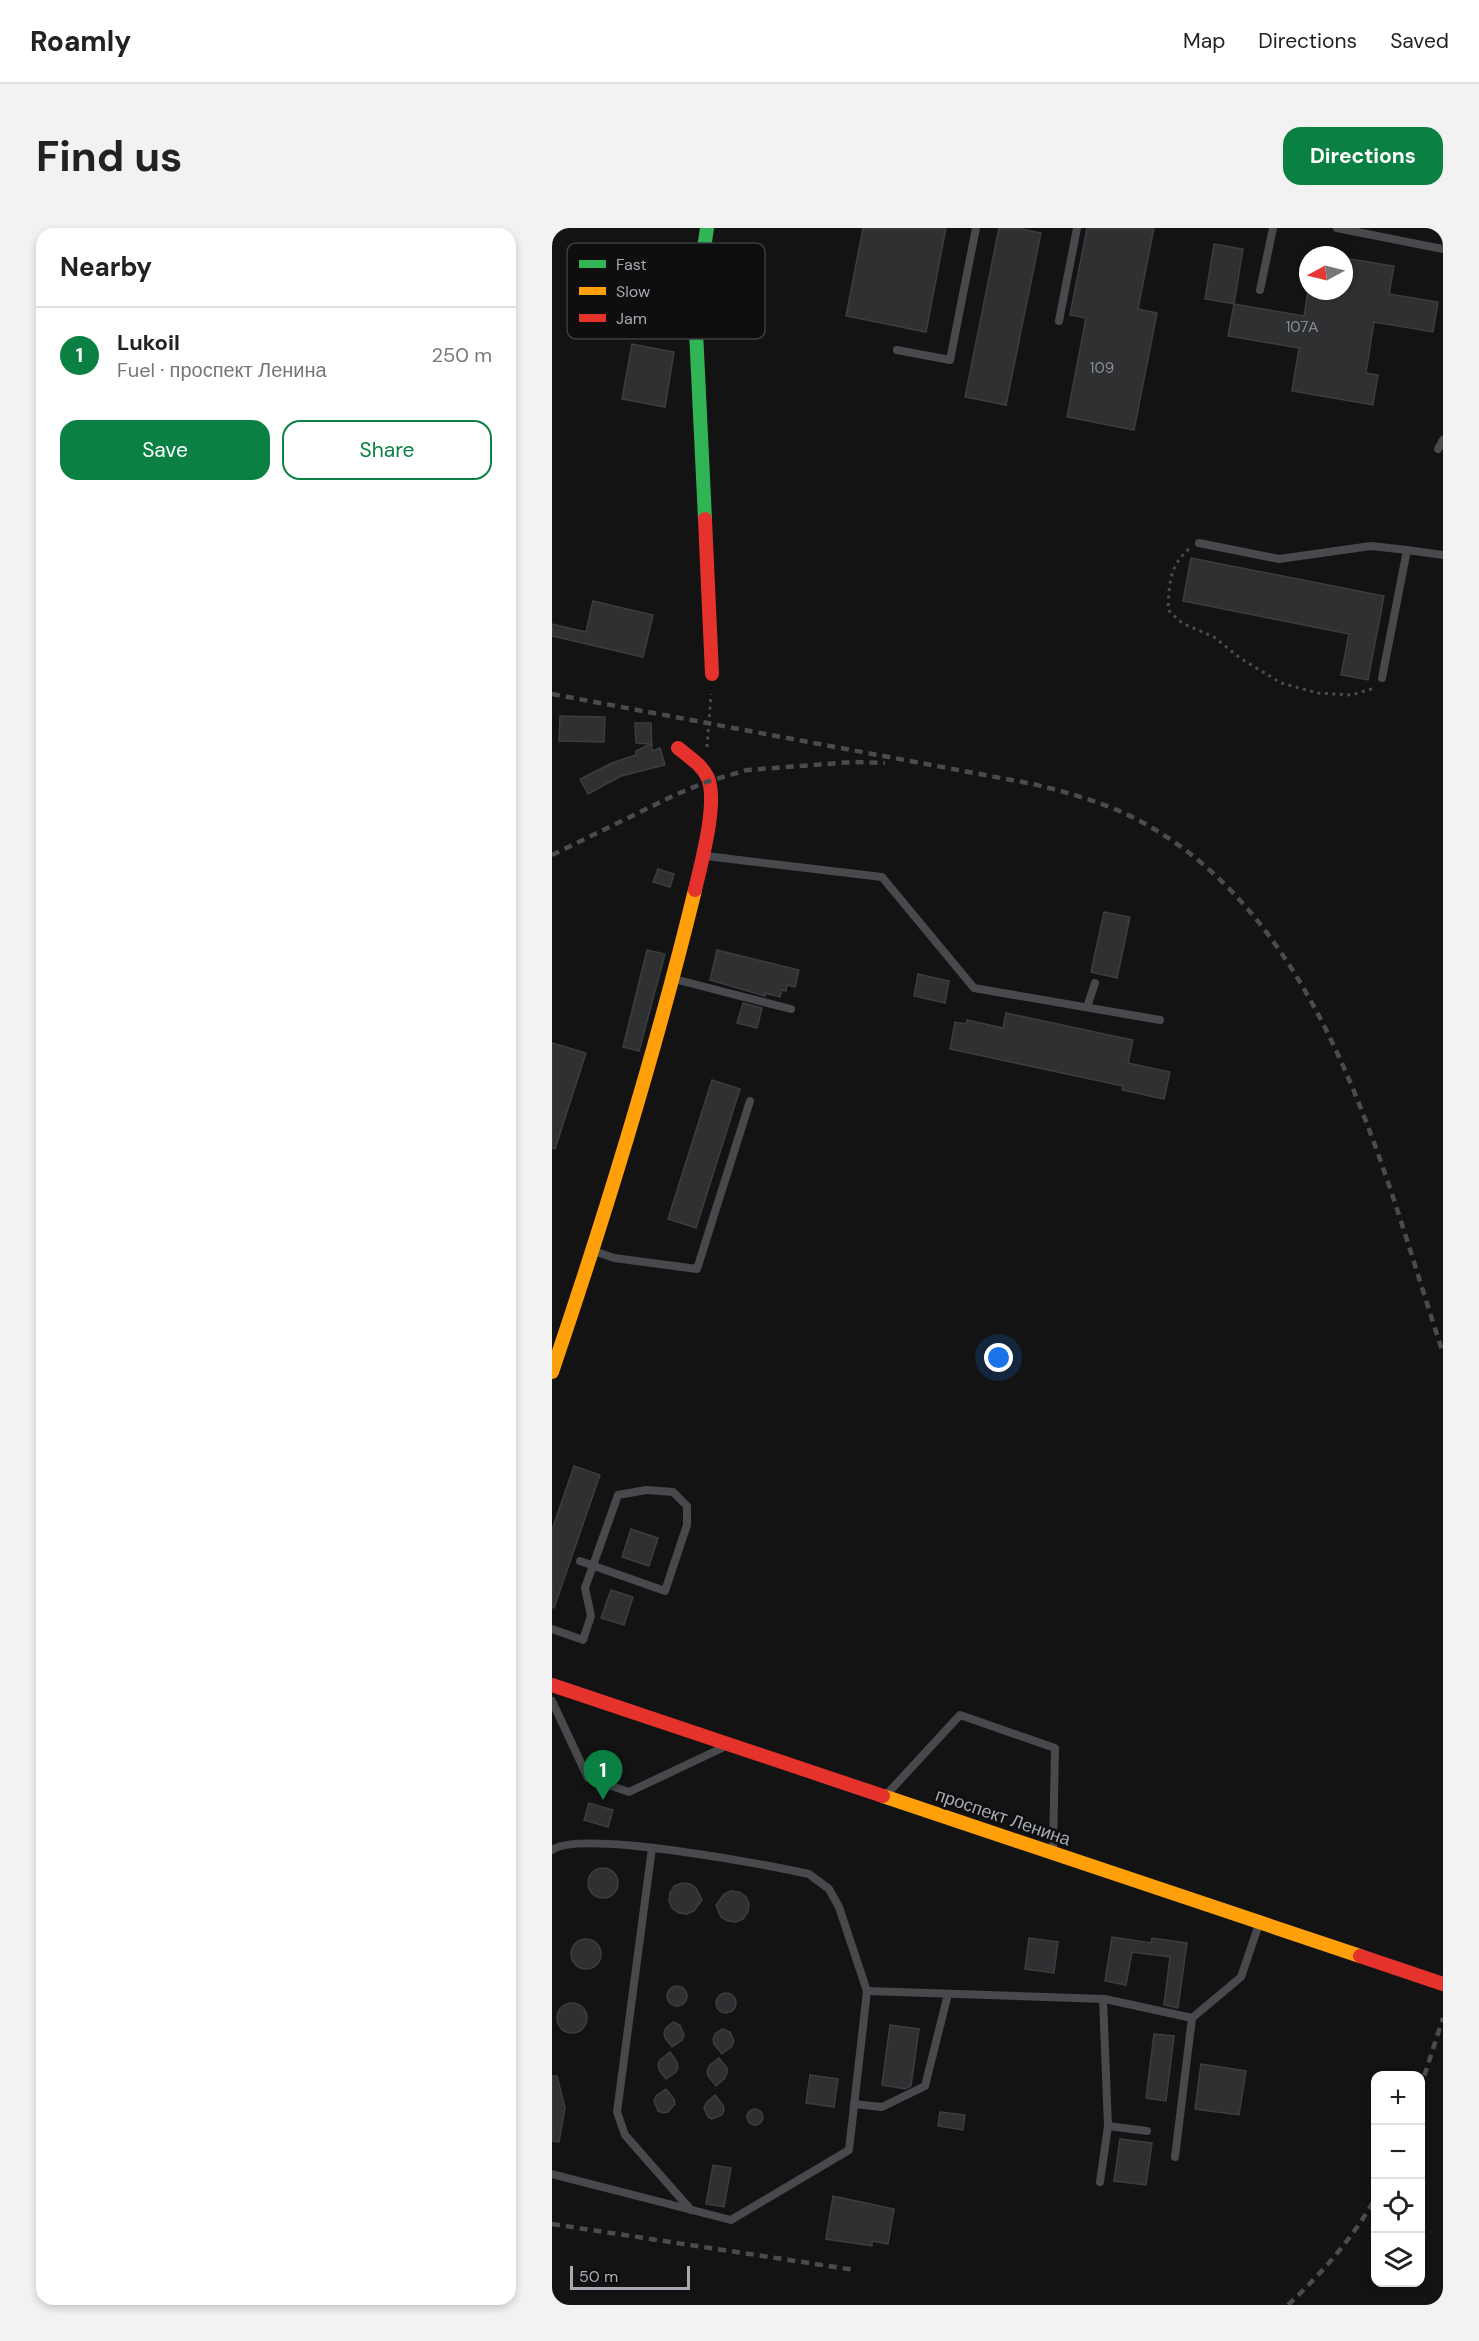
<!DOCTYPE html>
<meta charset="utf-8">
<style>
:root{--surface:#fff;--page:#f2f2f2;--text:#222;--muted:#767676;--line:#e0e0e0;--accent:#0b8043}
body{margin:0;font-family:"DM Sans",sans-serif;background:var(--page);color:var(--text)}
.controls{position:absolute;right:18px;bottom:18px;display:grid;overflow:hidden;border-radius:12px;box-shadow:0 3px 9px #0003}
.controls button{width:54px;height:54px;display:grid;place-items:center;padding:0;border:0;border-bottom:2px solid var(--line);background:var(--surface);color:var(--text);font:30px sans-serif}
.compass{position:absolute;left:747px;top:18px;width:54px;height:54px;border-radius:50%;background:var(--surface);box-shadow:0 3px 9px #0003;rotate:263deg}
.scale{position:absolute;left:18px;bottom:15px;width:120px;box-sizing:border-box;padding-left:6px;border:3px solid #a6abb3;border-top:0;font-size:16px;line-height:21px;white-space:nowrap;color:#a6abb3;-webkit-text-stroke:4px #0e0e0f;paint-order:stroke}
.you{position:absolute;left:447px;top:1130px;width:21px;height:21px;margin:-15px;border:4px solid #fff;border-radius:50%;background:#1a73e8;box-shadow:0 0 0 9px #1a73e833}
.badge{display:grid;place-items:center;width:39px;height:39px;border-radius:50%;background:var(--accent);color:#fff;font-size:20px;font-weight:700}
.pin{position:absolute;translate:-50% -50px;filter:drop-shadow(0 2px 3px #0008)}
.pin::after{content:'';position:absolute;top:32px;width:21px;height:18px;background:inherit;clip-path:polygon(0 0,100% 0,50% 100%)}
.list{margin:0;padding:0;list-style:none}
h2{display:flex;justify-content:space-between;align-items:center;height:78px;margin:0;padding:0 24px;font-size:26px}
h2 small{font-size:20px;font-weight:400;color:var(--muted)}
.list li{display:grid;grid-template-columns:39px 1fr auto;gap:18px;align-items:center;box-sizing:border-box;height:96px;padding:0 24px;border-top:2px solid var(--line)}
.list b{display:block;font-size:22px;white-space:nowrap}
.list p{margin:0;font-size:20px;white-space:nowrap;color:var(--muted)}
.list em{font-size:20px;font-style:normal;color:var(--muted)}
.actions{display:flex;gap:12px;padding:18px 24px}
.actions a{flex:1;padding:14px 0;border:2px solid var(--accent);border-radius:18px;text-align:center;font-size:21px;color:var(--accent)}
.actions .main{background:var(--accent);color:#fff}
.icon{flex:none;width:33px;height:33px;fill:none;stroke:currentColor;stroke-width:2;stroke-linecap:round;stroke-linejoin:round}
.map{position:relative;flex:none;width:891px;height:2077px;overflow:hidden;border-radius:18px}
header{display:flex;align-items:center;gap:36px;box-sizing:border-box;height:84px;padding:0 30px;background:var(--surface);border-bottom:2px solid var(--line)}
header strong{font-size:28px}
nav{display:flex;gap:33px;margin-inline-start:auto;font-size:21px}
.intro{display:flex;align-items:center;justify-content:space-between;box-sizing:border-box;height:144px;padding:0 36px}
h1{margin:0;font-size:42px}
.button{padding:15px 27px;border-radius:18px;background:var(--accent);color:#fff;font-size:21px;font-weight:700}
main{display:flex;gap:36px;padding:0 36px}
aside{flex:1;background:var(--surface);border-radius:18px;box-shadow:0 3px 9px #0003}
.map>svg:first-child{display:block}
.building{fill:#2f3031;stroke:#3c3d40;stroke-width:1.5}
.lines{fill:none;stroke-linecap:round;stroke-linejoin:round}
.path{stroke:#494b4d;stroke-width:3;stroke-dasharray:3 4.5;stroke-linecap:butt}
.lane{stroke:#48494c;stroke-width:8}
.fast{stroke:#30b455;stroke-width:14}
.slow{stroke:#ff9f0a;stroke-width:14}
.jam{stroke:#e5322d;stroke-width:14}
.rail{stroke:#494b4d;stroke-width:4.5;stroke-dasharray:8 6;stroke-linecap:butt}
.labels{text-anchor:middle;stroke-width:5;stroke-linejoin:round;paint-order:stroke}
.number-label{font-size:15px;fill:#888c92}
.street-label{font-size:18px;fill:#a6abb3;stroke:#0e0e0f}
.key{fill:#0e0e0f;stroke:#3c3d40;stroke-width:1.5}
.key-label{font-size:16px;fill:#a6abb3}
</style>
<header>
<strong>Roamly</strong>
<nav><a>Map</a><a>Directions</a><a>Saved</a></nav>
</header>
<div class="intro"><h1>Find us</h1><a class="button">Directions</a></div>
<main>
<aside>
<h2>Nearby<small></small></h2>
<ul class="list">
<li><span class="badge">1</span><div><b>Lukoil</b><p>Fuel · проспект Ленина</p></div><em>250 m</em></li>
</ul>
<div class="actions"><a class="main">Save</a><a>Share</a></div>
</aside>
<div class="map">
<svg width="891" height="2077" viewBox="0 0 891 2077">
<rect width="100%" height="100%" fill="#131314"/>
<g class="building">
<path d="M311 0H394L374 104 294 88Z"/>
<path d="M447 0H466L489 5 454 177 413 169Z"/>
<path d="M535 0H602L586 81 605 85 582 202 515 189 534 90 518 87Z"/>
<path d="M662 16 691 21 682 76 653 71Z"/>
<path d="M792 30 842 38 837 66 886 74 881 104 822 94 814 145 826 147 821 177 740 163 747 120 676 108 682 76 752 88 756 63H792Z"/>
<path d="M80 116 122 124 113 179 70 171Z"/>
<path d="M639 330 832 368 816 452 789 447 797 406 631 373Z"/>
<path d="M41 373 101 387 91 429 0 408V396L34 404Z"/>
<path d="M8 488 53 489 52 514 7 513Z"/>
<path d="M83 495H99L100 523 108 520 113 537 69 548 36 566 28 551 60 535 84 527V523L99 516 84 515Z"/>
<path d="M106 641 122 646 118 659 101 654Z"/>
<path d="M552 684 578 689 565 750 539 744Z"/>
<path d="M95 722 113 726 87 823 71 819Z"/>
<path d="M165 722 247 742 243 759 235 757 234 763 230 762 228 769 213 765V768L158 752Z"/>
<path d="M366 746 397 753 393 775 362 768Z"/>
<path d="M191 775 210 780 205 800 185 795Z"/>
<path d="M454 785 581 812 576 835 618 844 612 871 570 862 571 858 398 821 403 794 414 796 415 792 451 800Z"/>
<path d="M0 815 34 825 3 921 0 920Z"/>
<path d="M160 852 188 861 144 1000 116 991Z"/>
<path d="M22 1238 48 1247 2 1380 0 1379V1302Z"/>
<path d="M79 1301 106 1310 97 1338 70 1329Z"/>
<path d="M59 1362 81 1369 72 1397 49 1390Z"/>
<path d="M37 1575 61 1582 56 1599 32 1592Z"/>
<circle cx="51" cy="1655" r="15"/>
<path d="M130 1655 138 1656 144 1660 150 1672 142 1683 135 1686 127 1685 120 1680 117 1673 118 1665 122 1658Z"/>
<path d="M179 1663 187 1664 194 1669 197 1676 196 1684 191 1691 184 1694 176 1693 169 1689 164 1677 172 1666Z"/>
<path d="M560 1709 599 1715 600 1710 635 1715 626 1780 612 1777 618 1729 580 1724 574 1757 553 1753Z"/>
<path d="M477 1710 506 1714 502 1745 473 1741Z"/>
<circle cx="34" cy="1726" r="15"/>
<circle cx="125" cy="1768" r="10"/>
<circle cx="174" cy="1775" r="10"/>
<circle cx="20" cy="1790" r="15"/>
<path d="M121 1794 128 1797 132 1807 130 1812 120 1819 113 1810 112 1804 114 1800Z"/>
<path d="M338 1797 367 1801 359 1858 353 1861 330 1857Z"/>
<path d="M170 1801 178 1804 182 1813 180 1818 170 1826 162 1816 161 1811 163 1806Z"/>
<path d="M602 1806 622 1808 614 1873 594 1870Z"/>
<path d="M118 1824 125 1834 126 1839 124 1844 114 1851 107 1842 106 1836 108 1832Z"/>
<path d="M167 1830 175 1840V1845L173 1850 164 1858 156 1848 155 1843 157 1838Z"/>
<path d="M649 1836 694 1843 687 1887 643 1881Z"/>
<path d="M258 1847 286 1851 282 1879 254 1875Z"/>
<path d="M0 1848H5L13 1880 7 1914 0 1913Z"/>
<path d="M114 1861 122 1871 123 1876 116 1884 111 1885 106 1883 102 1873 104 1868Z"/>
<path d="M163 1867 171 1877 172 1882 170 1887 160 1891 156 1889 152 1880 154 1875Z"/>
<circle cx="203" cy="1889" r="8"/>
<path d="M388 1884 413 1887 411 1902 386 1898Z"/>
<path d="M568 1911 600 1915 594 1957 562 1953Z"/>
<path d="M161 1937 179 1940 172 1979 154 1976Z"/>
<path d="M281 1968 342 1981 336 2016 320 2013V2018L274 2011Z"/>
</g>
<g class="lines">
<g class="path">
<path d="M637 321C617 338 617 358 616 382L630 395 662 409 688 430 729 455 766 465 799 467 823 460"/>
<path d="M155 519 159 466"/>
</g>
<g class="lane">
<path d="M785 0 891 21"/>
<path d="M708 62 721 0"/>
<path d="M507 93 525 0"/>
<path d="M345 122 398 132 424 0"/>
<path d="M886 221 891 212"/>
<path d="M647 315 727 331 819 318 855 322"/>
<path d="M830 450 855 322 891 327"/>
<path d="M154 628 330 649 422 760 608 792"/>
<path d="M122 751 239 781"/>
<path d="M535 779 543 755"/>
<path d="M42 1023 62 1030 145 1041 198 873"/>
<path d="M0 1401 31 1412 39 1388 33 1360 66 1267 94 1262 121 1264 135 1278V1297L113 1363 28 1333"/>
<path d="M0 1473 36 1550 77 1564 170 1520"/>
<path d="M335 1566 408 1487 503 1520 501 1623"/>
<path d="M100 1620 65 1884 73 1907 139 1982"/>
<path d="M0 1622C29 1601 215 1637 257 1646L277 1661 287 1679 315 1763 297 1922 179 1992 0 1946"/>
<path d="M315 1763 553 1771 640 1790 689 1749 707 1696"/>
<path d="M302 1876 330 1879 373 1858 396 1766"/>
<path d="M556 1898 595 1903"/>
<path d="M623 1929 640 1790"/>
<path d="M548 1954 556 1898 551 1771"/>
</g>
<path class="fast" d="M153 291 143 82 155 0"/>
<g class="slow">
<path d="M0 1144C54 985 103 826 143 662"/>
<path d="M331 1568 808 1728"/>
</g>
<g class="jam">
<path d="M153 291 160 446"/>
<path d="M126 520C137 529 150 537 156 550 166 575 149 636 143 662"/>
<path d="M0 1457 331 1568"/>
<path d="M808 1728 891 1756"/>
</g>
<g class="rail">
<path d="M0 466 481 556C518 565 554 575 588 593 774 693 830 941 891 1125"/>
<path d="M0 627 123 567 154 554 195 542 301 534 333 535"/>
<path d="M868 1861 891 1790"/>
<path d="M0 1996 303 2042"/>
<path d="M736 2077C770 2045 801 2010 824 1969"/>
</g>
</g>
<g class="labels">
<g class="number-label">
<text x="750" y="104">107А</text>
<text x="550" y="145">109</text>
</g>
<g class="street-label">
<text transform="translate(451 1589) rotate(19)" y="6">проспект Ленина</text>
</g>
</g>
<rect x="15" y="15" width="198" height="96" rx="9" class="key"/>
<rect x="27" y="32" width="27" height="8" fill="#30b455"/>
<rect x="27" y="59" width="27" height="8" fill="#ff9f0a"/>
<rect x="27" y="86" width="27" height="8" fill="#e5322d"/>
<g class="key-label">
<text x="64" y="42">Fast</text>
<text x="64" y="69">Slow</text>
<text x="64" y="96">Jam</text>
</g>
</svg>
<div class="controls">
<button>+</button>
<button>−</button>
<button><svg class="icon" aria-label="locate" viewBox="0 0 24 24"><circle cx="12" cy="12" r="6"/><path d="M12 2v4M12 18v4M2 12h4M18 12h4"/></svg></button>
<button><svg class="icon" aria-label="layers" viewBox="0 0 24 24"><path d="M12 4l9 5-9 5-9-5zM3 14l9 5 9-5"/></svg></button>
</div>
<svg class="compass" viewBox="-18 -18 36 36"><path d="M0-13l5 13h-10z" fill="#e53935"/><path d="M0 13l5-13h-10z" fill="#767676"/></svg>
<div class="scale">50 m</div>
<div class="you"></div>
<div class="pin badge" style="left:51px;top:1572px">1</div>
</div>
</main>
